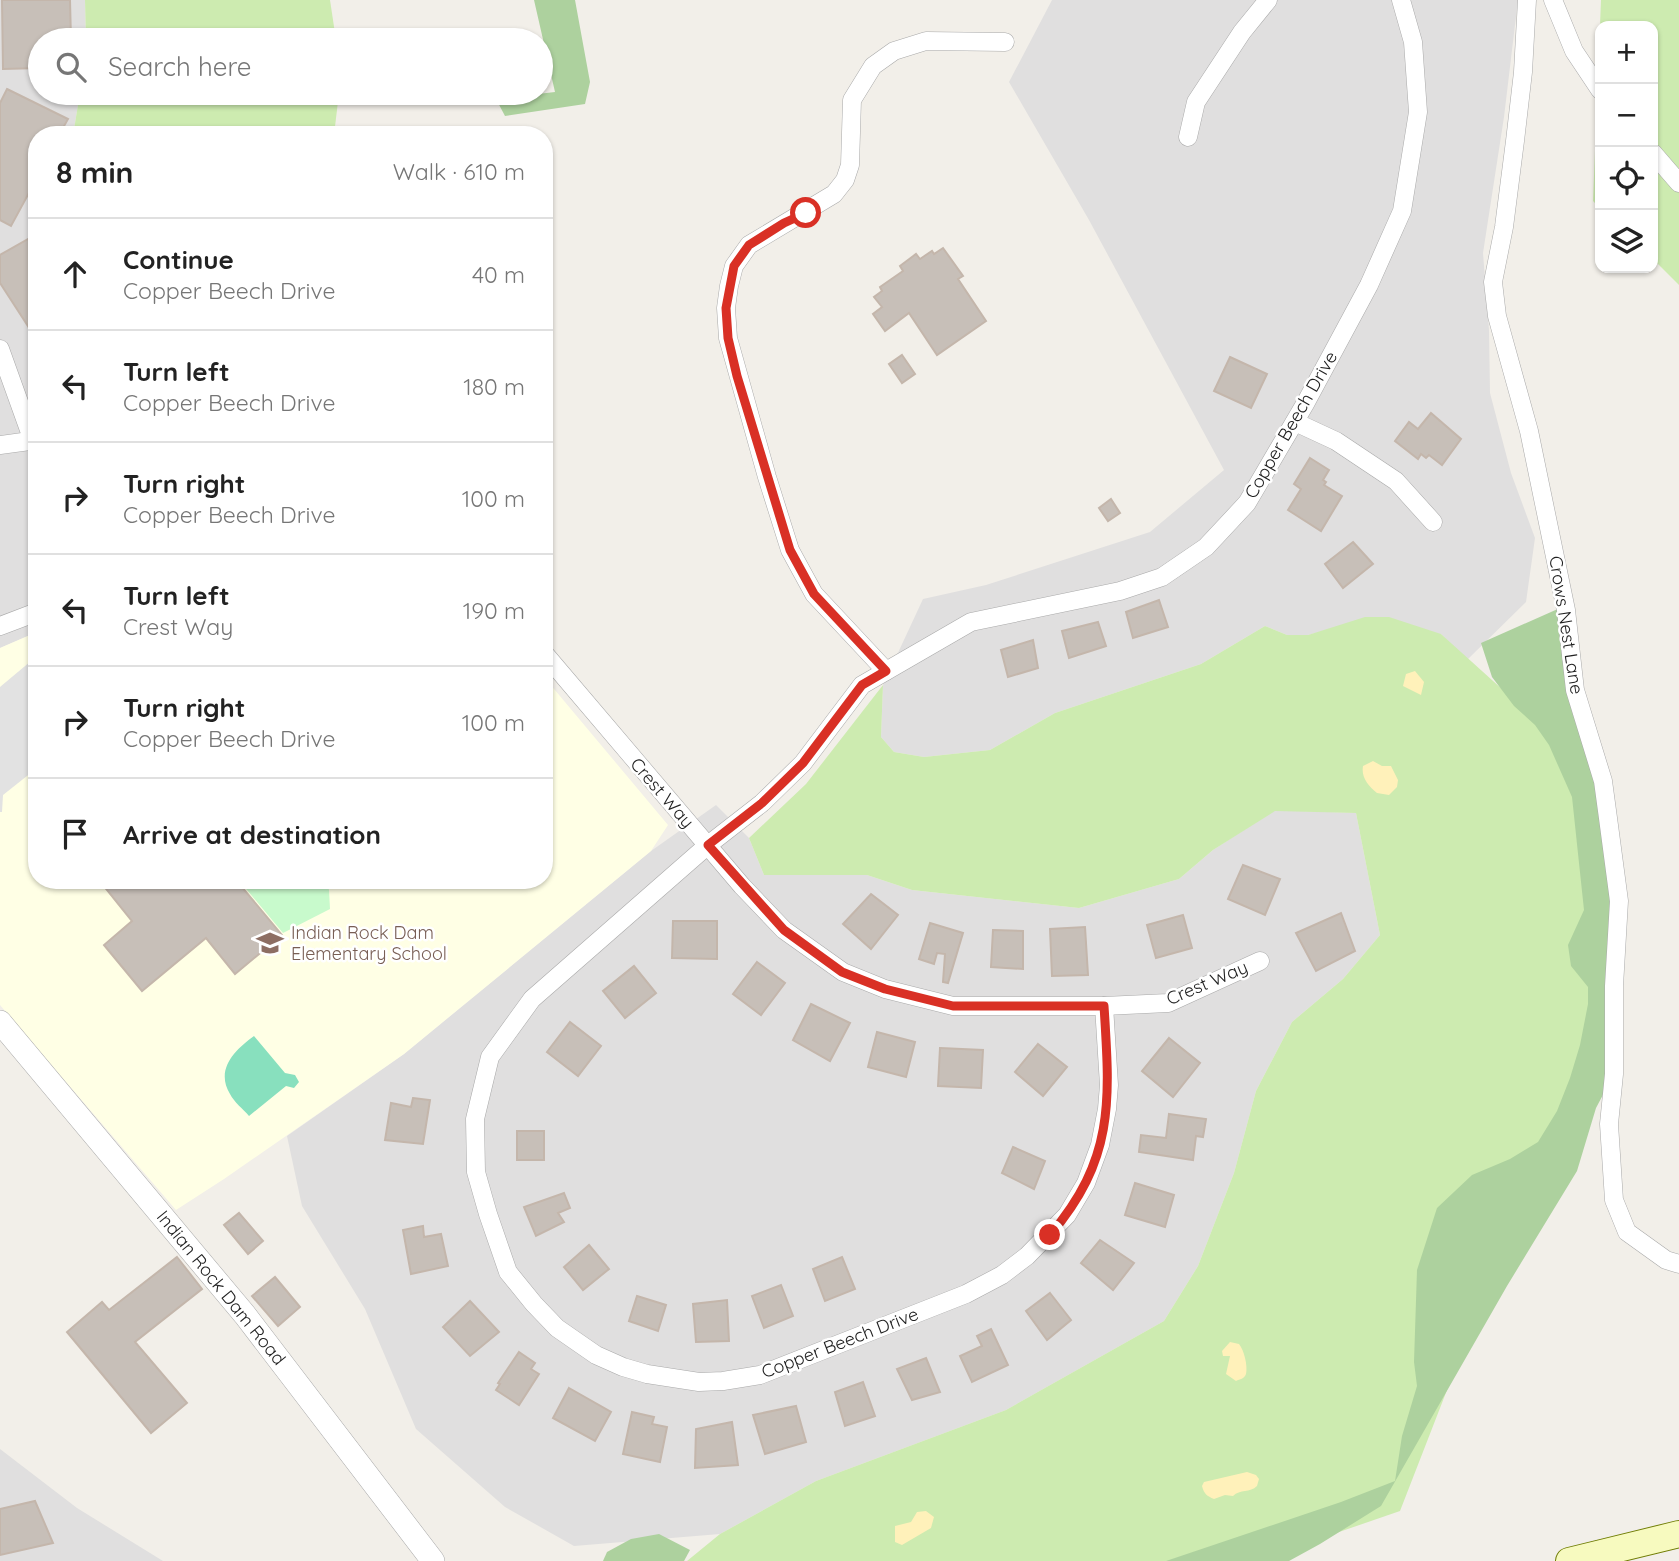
<!DOCTYPE html>
<meta charset="utf-8">
<style>
:root{--surface:#fff;--page:#f6f6f6;--text:#222;--muted:#767676;--line:#e0e0e0}
body{margin:0;font-family:Quicksand,sans-serif;background:var(--page);color:var(--text)}
.controls{position:absolute;right:21px;top:21px;display:grid;overflow:hidden;border-radius:14px;box-shadow:0 2px 5px #0004}
.controls button{width:63px;height:63px;display:grid;place-items:center;padding:0;border:0;border-bottom:2px solid var(--line);background:var(--surface);color:var(--text);font:35px sans-serif}
.stop{position:absolute;width:21px;height:21px;margin:-16px;border:5px solid #d93025;border-radius:50%;background:#fff}
.stop.end{background:#d93025;border-color:#fff;box-shadow:0 2px 7px #0008}
.list{margin:0;padding:0;list-style:none}
h2{display:flex;justify-content:space-between;align-items:center;height:91px;margin:0;padding:0 28px;font-size:30px}
h2 small{font-size:23px;font-weight:400;color:var(--muted)}
.list li{display:grid;grid-template-columns:46px 1fr auto;gap:21px;align-items:center;box-sizing:border-box;height:112px;padding:0 28px;border-top:2px solid var(--line)}
.list b{display:block;font-size:26px;white-space:nowrap}
.list p{margin:0;font-size:23px;white-space:nowrap;color:var(--muted)}
.list em{font-size:23px;font-style:normal;color:var(--muted)}
.icon{flex:none;width:38px;height:38px;fill:none;stroke:currentColor;stroke-width:2;stroke-linecap:round;stroke-linejoin:round}
.map{position:relative;flex:none;width:1679px;height:1561px;overflow:hidden}
.search{position:absolute;background:var(--surface);box-shadow:0 2px 5px #0004;left:28px;top:28px;width:525px;height:77px;display:flex;align-items:center;gap:18px;box-sizing:border-box;padding:0 24px;border-radius:38px;color:var(--muted);font-size:26px}
.panel{position:absolute;background:var(--surface);box-shadow:0 2px 5px #0004;left:28px;top:126px;width:525px;height:763px;border-radius:28px}
.map>svg:first-child{display:block}
.residential{fill:#e0dfdf}
.education{fill:#ffffe5}
.grass{fill:#cdebb0}
.forest{fill:#add19e}
.sand{fill:#fff1ba}
.park{fill:#c8facc}
.pitch{fill:#88e0be}
.parking{fill:#e2e2e2}
.building{fill:#c7bfb8;stroke:#c4b6ab;stroke-width:2}
.lines{fill:none;stroke-linecap:round;stroke-linejoin:round}
.minor-casing{stroke:#a9a9a9;stroke-width:19}
.tertiary-casing{stroke:#a9a9a9;stroke-width:24}
.secondary-casing{stroke:#707d05;stroke-width:28}
.minor{stroke:#fff;stroke-width:18}
.tertiary{stroke:#fff;stroke-width:23}
.secondary{stroke:#f7fabf;stroke-width:26}
.route{stroke:#d93025;stroke-width:9}
.labels{text-anchor:middle;stroke-width:5;stroke-linejoin:round;paint-order:stroke}
.street-label{font-size:18px;fill:#222;stroke:#fff}
.education-label{font-size:18px;fill:#785e54;stroke:#fff;text-anchor:start}
</style>
<div class="map">
<svg width="1679" height="1561" viewBox="0 0 1679 1561">
<rect width="100%" height="100%" fill="#f2efe9"/>
<g class="residential">
<path d="M0 0H85L86 40H40V93H80L73 135H37V632L0 648Z"/>
<path d="M1052 0H1518L1504 117 1483 253 1489 330 1490 393 1511 473 1535 538 1526 602 1467 660 1441 634 1331 629 1308 635H1287L1265 626 1201 664 1055 713 990 750 924 757 894 752 881 737 883 685 923 599 986 585 1150 532 1224 470 1089 220 1009 82Z"/>
<path d="M716 805 749 838 764 875H867L912 890 1079 908 1179 879 1213 850 1275 810 1356 813 1380 935 1343 979 1292 1022 1256 1091 1234 1173 1198 1266 1164 1321 1006 1410 816 1481 720 1534 574 1546 505 1507 416 1429 365 1309 302 1206 287 1136 404 1054 651 851Z"/>
<path d="M0 1449 77 1508 163 1561H0Z"/>
</g>
<path class="education" d="M37 632V880H544V677L668 825 651 851 404 1054 224 1179 176 1210 0 1005V648Z"/>
<g class="grass">
<path d="M85 0H330L336 40H86Z"/>
<path d="M1601 0H1679V285L1653 259V26H1600V208L1593 201Z"/>
<path d="M80 93H339L334 135H73Z"/>
<path d="M1365 617H1389L1441 634 1554 736 1585 811 1596 911 1585 1057 1461 1354 1400 1511 1255 1561H687L720 1534 816 1481 1006 1410 1164 1321 1198 1266 1234 1173 1256 1091 1292 1022 1343 979 1380 935 1356 813 1275 811 1213 850 1179 879 1079 908 912 890 867 875H764L749 838 806 784 883 685 881 737 894 752 924 757 990 750 1055 713 1201 664 1265 626 1287 635H1308Z"/>
</g>
<g class="forest">
<path d="M534 0H575L590 82 585 104 505 116 496 99 555 92Z"/>
<path d="M1560 608 1605 802 1614 986V1074L1596 1108 1577 1171 1507 1286 1381 1506 1320 1544 1289 1561H1166L1341 1502 1395 1481 1402 1436 1417 1386 1414 1362 1417 1270 1437 1208 1472 1175 1510 1159 1538 1142 1557 1111 1570 1078 1580 1045 1588 1004V987L1571 966 1568 945 1584 910 1572 797 1549 745 1535 725 1514 706 1492 677 1481 643Z"/>
<path d="M659 1534 690 1550 684 1561H603L607 1552 631 1539Z"/>
</g>
<g class="sand">
<path d="M1415 671 1424 682 1421 695 1403 686 1406 674Z"/>
<path d="M1373 761 1382 766H1391L1398 780 1397 787 1389 795 1377 793C1368 786 1361 777 1363 766Z"/>
<path d="M1230 1342 1239 1344C1244 1350 1248 1366 1246 1374 1244 1379 1240 1379 1236 1381L1226 1374 1230 1356H1223L1222 1351Z"/>
<path d="M1247 1472 1256 1475 1259 1479 1257 1486C1250 1493 1240 1489 1233 1496L1225 1495 1214 1499C1207 1496 1204 1494 1202 1486L1204 1482Z"/>
<path d="M926 1511 934 1517 931 1528 902 1545 895 1542V1526L911 1522 917 1512Z"/>
</g>
<path class="park" d="M246 880H325L329 890 330 909 283 933 242 884Z"/>
<path class="pitch" d="M254 1036 285 1073 295 1075 299 1082 294 1088 286 1086 249 1116C243 1109 234 1102 230 1094 215 1069 235 1050 254 1036Z"/>
<path class="parking" d="M37 656V768L3 795 2 812H0V687Z"/>
<g class="building">
<path d="M2 0H70L71 40H40V68L3 69Z"/>
<path d="M7 89 68 119 59 135H37V178L11 226 0 220V103Z"/>
<path d="M37 234V340L0 283V255Z"/>
<path d="M943 248 963 276 958 279 986 321 937 355 909 313 885 331 873 314 882 307 874 297 882 291 880 287 903 271 900 266 916 254 920 259 932 251 934 254Z"/>
<path d="M902 355 915 374 902 383 889 364Z"/>
<path d="M1230 357 1267 374 1251 408 1214 391Z"/>
<path d="M1431 413 1461 439 1442 465 1429 455 1426 458 1421 454 1418 459 1395 441 1409 422 1418 429Z"/>
<path d="M1310 458 1329 470 1323 480 1326 482 1324 485 1342 496 1321 531 1288 510 1301 489 1294 484Z"/>
<path d="M1111 499 1120 513 1108 521 1099 508Z"/>
<path d="M1353 542 1373 564 1343 588 1325 564Z"/>
<path d="M1159 600 1168 627 1133 638 1126 612Z"/>
<path d="M1098 622 1106 646 1069 658 1062 631Z"/>
<path d="M1033 640 1038 668 1008 677 1001 650Z"/>
<path d="M1243 865 1280 879 1265 915 1228 899Z"/>
<path d="M99 880H236L282 935 235 974 206 938 142 991 104 945 132 921Z"/>
<path d="M871 894 898 915 871 949 843 924Z"/>
<path d="M1341 913 1355 951 1316 971 1296 933Z"/>
<path d="M1183 915 1192 948 1156 958 1147 925Z"/>
<path d="M673 921H717V959L672 958Z"/>
<path d="M930 923 963 933 948 983 943 982 945 954 937 953 934 964 919 959Z"/>
<path d="M1085 927 1088 975 1052 976 1050 929Z"/>
<path d="M993 930 1023 931V969L991 967Z"/>
<path d="M757 962 785 983 761 1015 733 994Z"/>
<path d="M634 966 656 993 625 1018 603 991Z"/>
<path d="M811 1004 850 1023 830 1061 793 1040Z"/>
<path d="M570 1022 601 1046 578 1076 547 1052Z"/>
<path d="M877 1032 915 1042 906 1077 868 1067Z"/>
<path d="M1169 1038 1200 1063 1173 1097 1142 1071Z"/>
<path d="M1038 1044 1067 1067 1043 1096 1015 1072Z"/>
<path d="M940 1048 983 1050 981 1088 938 1086Z"/>
<path d="M413 1098 430 1100 423 1144 385 1140 391 1103 411 1107Z"/>
<path d="M1169 1114 1206 1119 1203 1137 1196 1136 1193 1160 1139 1152 1141 1135 1166 1138Z"/>
<rect x="517" y="1131" width="27" height="29"/>
<path d="M1013 1147 1045 1161 1034 1189 1002 1173Z"/>
<path d="M1135 1183 1174 1195 1165 1227 1125 1215Z"/>
<path d="M564 1193 570 1208 558 1213 564 1222 536 1236 524 1207Z"/>
<path d="M239 1213 263 1241 248 1254 224 1225Z"/>
<path d="M423 1226 424 1237 441 1234 448 1266 411 1274 403 1230Z"/>
<path d="M1100 1240 1134 1263 1113 1290 1081 1263Z"/>
<path d="M589 1245 609 1269 583 1290 564 1267Z"/>
<path d="M177 1257 202 1289 135 1342 187 1403 151 1433 67 1332 102 1302 109 1310Z"/>
<path d="M842 1257 855 1289 825 1301 813 1269Z"/>
<path d="M275 1277 300 1307 278 1326 252 1296Z"/>
<path d="M781 1285 793 1316 764 1328 752 1296Z"/>
<path d="M1050 1293 1071 1320 1047 1340 1026 1311Z"/>
<path d="M637 1296 666 1305 658 1331 629 1321Z"/>
<path d="M727 1300 729 1341 696 1342 693 1304Z"/>
<path d="M470 1301 499 1332 470 1356 443 1327Z"/>
<path d="M991 1329 1008 1365 972 1382 960 1356 982 1346 977 1336Z"/>
<path d="M519 1352 535 1363 531 1369 539 1374 519 1405 496 1390 500 1384 498 1383Z"/>
<path d="M926 1358 940 1392 912 1400 897 1369Z"/>
<path d="M863 1382 875 1416 845 1426 835 1392Z"/>
<path d="M569 1388 611 1412 595 1441 553 1418Z"/>
<path d="M796 1406 806 1442 765 1454 753 1415Z"/>
<path d="M632 1412 654 1417 652 1424 667 1427 660 1462 623 1454Z"/>
<path d="M732 1422 738 1465 695 1468 696 1429Z"/>
<path d="M35 1501 53 1543 0 1555V1509Z"/>
</g>
<g class="lines">
<defs>
<g id="minor">
<path d="M1527 0 1523 72 1515 141 1504 227 1493 282 1497 316 1529 431 1566 610 1575 690 1603 781 1608 818 1619 901 1614 986V1074L1609 1124 1614 1200 1627 1232 1666 1260 1679 1264"/>
<path d="M1553 0 1574 51 1600 90"/>
<path d="M1188 137 1196 102 1242 32 1268 0"/>
<path d="M1653 153 1679 183"/>
<path d="M0 349 33 441"/>
<path d="M1295 422 1336 441 1396 481 1433 522"/>
<path d="M0 445 37 440"/>
<path d="M0 626 37 612"/>
<path d="M544 653 742 886 784 930 843 972 885 989 953 1006H1104L1168 1003 1260 961"/>
<path d="M886 671 814 594 790 550 767 477 728 338 726 308 729 286 734 266 749 245 834 194 845 180 850 165 852 100 873 66 894 51 926 41 1005 42"/>
<path d="M1104 1006 1109 1085 1107 1109 1100 1145 1086 1183 1067 1215 1027 1256 1002 1275 966 1294 760 1375 723 1381 699 1382 647 1374 623 1367 596 1355 557 1328 534 1304 508 1272 488 1214 476 1172 475 1119 490 1057 532 999 708 845 762 803 803 763 862 685 971 622 1120 591 1162 577 1206 547 1247 503 1305 404 1369 285 1402 211 1418 112 1413 42 1401 0"/>
</g>
<path id="tertiary" d="M0 1022 245 1315 433 1561"/>
<path id="secondary" d="M1569 1561 1679 1534"/>
</defs>
<use href="#minor" class="minor-casing"/>
<use href="#tertiary" class="tertiary-casing"/>
<use href="#secondary" class="secondary-casing"/>
<use href="#minor" class="minor"/>
<use href="#tertiary" class="tertiary"/>
<use href="#secondary" class="secondary"/>
</g>
<g class="lines">
<path class="route" d="M806 213 784 223 749 245 734 266 726 308 728 338 737 376 790 550 814 594 886 671 862 685 803 763 762 803 708 845 784 930 842 972 885 989 953 1006H1104C1110 1100 1115 1159 1050 1235"/>
</g>
<defs>
<symbol id="school-bare" viewBox="-9 -9 18 18"><path d="M0-5L7-2L0 1L-7-2ZM-4 1L0 2.5L4 1V4Q0 6-4 4Z" fill="#8d6e63" stroke="#fff" stroke-width="2.5" paint-order="stroke"/></symbol>
</defs>
<g fill-rule="evenodd">
<use href="#school-bare" x="251" y="924" width="38" height="38"/>
</g>
<g class="labels">
<g class="street-label">
<text transform="translate(1291 425) rotate(-60)" y="6">Copper Beech Drive</text>
<text transform="translate(1566 625) rotate(81)" y="6">Crows Nest Lane</text>
<text transform="translate(662 793) rotate(49)" y="6">Crest Way</text>
<text transform="translate(1207 983) rotate(-23)" y="6">Crest Way</text>
<text transform="translate(221 1288) rotate(51)" y="6">Indian Rock Dam Road</text>
<text transform="translate(840 1343) rotate(-21)" y="6">Copper Beech Drive</text>
</g>
<g class="education-label">
<text x="291" y="939">Indian Rock Dam<tspan x="291" dy="21">Elementary School</tspan></text>
</g>
</g>
</svg>
<div class="controls">
<button>+</button>
<button>−</button>
<button><svg class="icon" aria-label="locate" viewBox="0 0 24 24"><circle cx="12" cy="12" r="6"/><path d="M12 2v4M12 18v4M2 12h4M18 12h4"/></svg></button>
<button><svg class="icon" aria-label="layers" viewBox="0 0 24 24"><path d="M12 4l9 5-9 5-9-5zM3 14l9 5 9-5"/></svg></button>
</div>
<div class="stop" style="left:806px;top:213px"></div>
<div class="stop end" style="left:1050px;top:1235px"></div>
<div class="search"><svg class="icon" aria-label="search" viewBox="0 0 24 24"><circle cx="10" cy="10" r="6"/><path d="M15 15l6 6"/></svg>Search here</div>
<section class="panel">
<h2>8 min<small>Walk · 610 m</small></h2>
<ul class="list">
<li><svg class="icon" aria-label="ahead" viewBox="0 0 24 24"><path d="M12 20V5M6 11l6-6 6 6"/></svg><div><b>Continue</b><p>Copper Beech Drive</p></div><em>40 m</em></li>
<li><svg class="icon" aria-label="left" viewBox="0 0 24 24"><path d="M17 20v-9H6M10 6l-5 5 5 5"/></svg><div><b>Turn left</b><p>Copper Beech Drive</p></div><em>180 m</em></li>
<li><svg class="icon" aria-label="right" viewBox="0 0 24 24"><path d="M7 20v-9h11M14 6l5 5-5 5"/></svg><div><b>Turn right</b><p>Copper Beech Drive</p></div><em>100 m</em></li>
<li><svg class="icon" aria-label="left" viewBox="0 0 24 24"><path d="M17 20v-9H6M10 6l-5 5 5 5"/></svg><div><b>Turn left</b><p>Crest Way</p></div><em>190 m</em></li>
<li><svg class="icon" aria-label="right" viewBox="0 0 24 24"><path d="M7 20v-9h11M14 6l5 5-5 5"/></svg><div><b>Turn right</b><p>Copper Beech Drive</p></div><em>100 m</em></li>
<li><svg class="icon" aria-label="arrive" viewBox="0 0 24 24"><path d="M6 21V4h12l-3 4 3 4H6"/></svg><div><b>Arrive at destination</b></div></li>
</ul>
</section>
</div>
